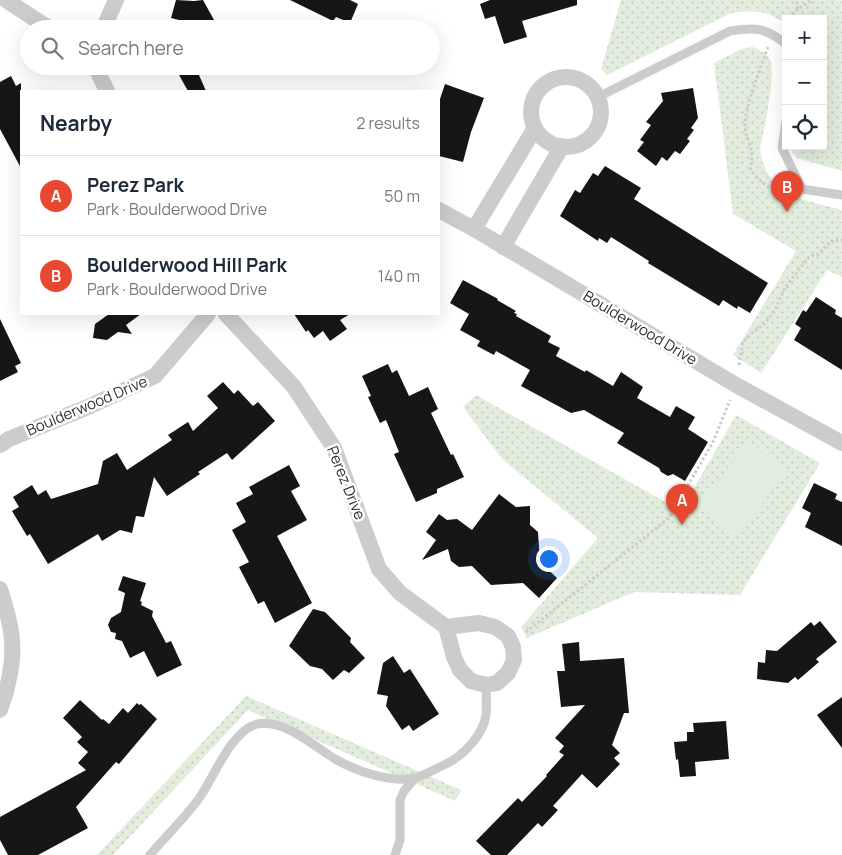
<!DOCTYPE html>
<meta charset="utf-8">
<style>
:root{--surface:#fff;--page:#f2f2f3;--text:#1f2937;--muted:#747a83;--line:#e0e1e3;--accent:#e8482f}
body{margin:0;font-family:Manrope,sans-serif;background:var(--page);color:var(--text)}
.controls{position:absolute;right:15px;top:15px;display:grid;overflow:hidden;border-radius:0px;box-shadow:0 5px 20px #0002}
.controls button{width:45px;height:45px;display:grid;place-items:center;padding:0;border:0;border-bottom:1px solid var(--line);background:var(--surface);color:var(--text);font:25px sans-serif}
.you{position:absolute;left:548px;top:558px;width:18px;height:18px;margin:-12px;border:4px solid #fff;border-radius:50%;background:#1a73e8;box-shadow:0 0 0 8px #1a73e833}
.badge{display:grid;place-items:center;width:32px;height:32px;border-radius:50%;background:var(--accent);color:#fff;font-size:16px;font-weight:700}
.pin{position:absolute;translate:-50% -41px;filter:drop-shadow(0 1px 2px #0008)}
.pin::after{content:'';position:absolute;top:26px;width:18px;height:15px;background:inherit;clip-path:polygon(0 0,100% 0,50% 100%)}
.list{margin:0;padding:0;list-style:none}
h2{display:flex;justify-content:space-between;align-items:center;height:65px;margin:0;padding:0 20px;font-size:21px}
h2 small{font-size:16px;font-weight:400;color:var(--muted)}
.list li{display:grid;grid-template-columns:32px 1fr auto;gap:15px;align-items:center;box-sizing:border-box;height:80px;padding:0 20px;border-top:1px solid var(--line)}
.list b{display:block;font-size:19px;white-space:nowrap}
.list p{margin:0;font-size:16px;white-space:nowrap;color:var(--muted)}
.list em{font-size:16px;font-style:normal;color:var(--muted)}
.icon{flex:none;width:28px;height:28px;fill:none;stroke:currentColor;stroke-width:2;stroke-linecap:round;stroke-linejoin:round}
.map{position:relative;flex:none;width:842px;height:855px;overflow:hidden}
.search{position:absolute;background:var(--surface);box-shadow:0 5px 20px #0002;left:20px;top:20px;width:420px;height:55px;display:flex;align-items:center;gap:12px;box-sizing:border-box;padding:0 18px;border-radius:28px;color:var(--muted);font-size:19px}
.panel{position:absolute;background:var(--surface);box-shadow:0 5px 20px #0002;left:20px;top:90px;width:420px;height:225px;border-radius:0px}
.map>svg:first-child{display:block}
.park{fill:url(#park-dots)}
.garden{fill:#e2eddd}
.building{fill:#161616}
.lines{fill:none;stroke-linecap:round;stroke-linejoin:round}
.path{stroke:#ccc;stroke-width:3;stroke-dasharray:2.5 2.5;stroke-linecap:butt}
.lane{stroke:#ccc;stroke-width:9}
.street{stroke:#ccc;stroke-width:16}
.labels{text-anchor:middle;stroke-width:5;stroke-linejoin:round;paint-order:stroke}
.street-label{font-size:15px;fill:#2f2f2f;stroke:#fff}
</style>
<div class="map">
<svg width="842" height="855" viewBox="0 0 842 855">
<defs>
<pattern id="park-dots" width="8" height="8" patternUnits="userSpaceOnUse" patternTransform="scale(1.25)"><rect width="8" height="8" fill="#e2eddd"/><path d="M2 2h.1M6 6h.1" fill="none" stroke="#c2ccbe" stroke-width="1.8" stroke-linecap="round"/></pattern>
</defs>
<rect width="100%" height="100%" fill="#fff"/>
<g class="park">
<path d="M621 0H842V171L797 158 793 153 791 147 823 146V19H786V24C767 10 753 10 731 13L607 75 601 69Z"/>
<path d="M753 47C759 50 765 52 769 58 778 70 763 132 760 149 766 196 804 200 842 210V277L827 270 761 373 733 355 796 251 733 214 714 63 741 49Z"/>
<path d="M476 395 681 511 736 415 820 463 740 595 634 592 527 638 521 627 598 538 502 459 463 407Z"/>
<path d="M246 696 461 790 455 801 248 710 113 855H97Z"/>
</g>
<path class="garden" d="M749 441 787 471 736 537 697 507Z"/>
<g class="building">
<path d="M176 0 194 1 203 0 219 29H181L183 21 171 18Z"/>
<path d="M290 0H350L358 4 350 23 336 17 333 21Z"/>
<path d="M490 0H577V5L522 21 527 37 504 44 495 16 485 19 480 4Z"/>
<path d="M174 66H195L206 91H188Z"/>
<path d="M11 76 16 86 21 83V168L0 129V82Z"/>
<path d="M445 84 484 98 471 132 463 162 439 156V102Z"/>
<path d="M693 88 698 118 691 128 694 130 687 139 690 141 680 154 675 151 667 161 662 157 656 166 637 151 644 142 640 140 651 125 646 122 663 101 661 93Z"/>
<path d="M605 166 641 188 634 199 768 283 750 313 738 306 737 309 723 300 719 306 648 263 649 261 611 237 607 243 599 238 598 241 560 216 575 190 580 193 593 173 598 176Z"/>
<path d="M463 280 498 299 497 300 516 311 514 313 517 314 516 316 551 336 548 342 560 348 556 356 585 372 586 370 613 386 621 372 643 387 637 398 670 417 676 406 695 417 688 429 708 442 685 481 673 474 668 476 661 472 659 468 617 443 624 433 584 410 571 413 521 386 530 370 496 351 494 355 477 346 480 341 460 330 469 314 450 303Z"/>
<path d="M816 297 836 310 835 314 842 318V370L794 340 801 328 795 324 803 310 806 312Z"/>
<path d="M109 314H141L126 325 132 334 118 332 107 340 93 338 95 324Z"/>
<path d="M294 314H350L340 320 347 329 330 341 323 331 314 338 308 330 306 332Z"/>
<path d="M0 319 21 363 15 366 18 372 0 381Z"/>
<path d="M388 364 392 373 397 370 409 396 428 387 438 409 431 413 451 455 453 454 464 477 437 489V493L416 502 394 454 399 452 386 420 380 423 368 397 371 396 362 376Z"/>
<path d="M223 382 234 394 238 390 253 406 258 402 275 421 232 460 227 453 198 472 200 474 167 496 154 477 144 517 136 516 132 533 120 530 102 541 98 534 48 564 30 534 27 536 12 511 19 507 13 497 32 485 38 495 46 490 51 499 98 484 103 461 117 453 127 470 172 440 168 435 188 422 193 431 218 408 207 396Z"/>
<path d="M289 465 300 486 291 491 307 520 277 536 312 603 275 623 264 601 258 604 239 567 249 562 232 530 246 522 236 503 253 494 249 487Z"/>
<path d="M814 483 837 494 835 499 842 502V546L805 527 811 513 802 508Z"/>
<path d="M499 494 516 507 530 506V525L538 532 540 562 557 578 539 598 523 583 491 585 472 566 459 567 451 561 448 549 422 560 436 540 426 532 439 514 447 520 457 519 472 530Z"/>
<path d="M123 576 146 583 140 601 142 602 141 605 153 611 152 616 166 643 171 641 182 665 157 677 144 651 130 658 122 641 115 639 116 633 111 632 108 625 111 618 121 612 125 593 118 590Z"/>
<path d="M313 609 325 612 351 638 350 642 365 658 349 673 344 670 333 680 322 669 310 666 289 646Z"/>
<path d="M820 621 837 642 816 659 819 662 798 680 795 677 788 683 757 679 758 662 765 663 766 650 777 651 811 622 814 626Z"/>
<path d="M579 642 580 661 624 658 629 713H624L612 745 620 753 614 758 620 764 597 788 582 774 553 806 558 810 542 827 538 823 507 855H491L476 841 518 798 522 802 547 776 546 775 564 755 559 752 564 746 555 738 585 705 561 707 557 671H565L562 644Z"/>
<path d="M393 656 404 673 410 669 439 714 413 731 409 725 402 730 386 706 388 696 377 694 383 663Z"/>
<path d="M842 697V748L817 715Z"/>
<path d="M80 700 102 720 103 719 109 724 123 708 128 713 137 703 139 705 141 704 157 719 119 764 116 762 76 807 88 828 38 855H8L0 840V817L86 770 78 763 88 752 77 742 82 737 63 718Z"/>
<path d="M726 721 729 759 695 762 696 776 680 777 678 759 676 760 674 742 687 741V732H694L693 723Z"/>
</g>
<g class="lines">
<g class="path">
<path d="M797 9V0"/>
<path d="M790 19 797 10 811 0"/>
<path d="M768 47C761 67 745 106 745 126 745 137 752 146 752 156 752 164 748 167 754 174 765 188 775 188 790 196"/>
<path d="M739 365 743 342 751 334 765 323 775 310 785 288 794 276 809 257 818 254 831 241 842 240"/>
<path d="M526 632 669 518 713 442 730 400"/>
</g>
<g class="lane">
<path d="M598 97 730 31C756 27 764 27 786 44"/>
<path d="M786 121 782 148 802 189 842 195"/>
<path d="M150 855C166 836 185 818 200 797 214 777 231 731 257 724 283 718 314 746 335 759 356 771 390 783 415 778 425 775 437 768 446 764 464 755 483 735 486 715 487 705 486 694 486 685"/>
<path d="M395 855 400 840V800L404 791 415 778"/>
</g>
<g class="street">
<path d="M6 0 50 29"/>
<path d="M103 29 116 0"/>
<path d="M95 66 107 91"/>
<circle cx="566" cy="112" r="35"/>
<path d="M439 210 474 229 736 385 842 443"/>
<path d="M474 229 535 128"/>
<path d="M503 247 562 146"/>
<path d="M226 314 294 387 334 448 379 569 400 593 446 627 454 657 460 670 471 681 486 685 497 683 508 673 514 660 513 647 508 636 495 627 479 623 446 627"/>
<path d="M0 445 9 439 88 407 155 376 208 314"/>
<path d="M0 589C5 605 11 623 12 640 14 662 8 689 0 710"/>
</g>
</g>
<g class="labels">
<g class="street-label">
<text transform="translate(640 328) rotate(31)" y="5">Boulderwood Drive</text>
<text transform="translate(87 406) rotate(-23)" y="5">Boulderwood Drive</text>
<text transform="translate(346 483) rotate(68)" y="5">Perez Drive</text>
</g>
</g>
</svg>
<div class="controls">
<button>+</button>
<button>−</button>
<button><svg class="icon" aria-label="locate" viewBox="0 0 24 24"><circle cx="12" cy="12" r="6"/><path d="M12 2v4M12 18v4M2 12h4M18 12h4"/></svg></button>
</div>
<div class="you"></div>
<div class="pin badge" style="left:682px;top:525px">A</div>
<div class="pin badge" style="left:787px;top:212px">B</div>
<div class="search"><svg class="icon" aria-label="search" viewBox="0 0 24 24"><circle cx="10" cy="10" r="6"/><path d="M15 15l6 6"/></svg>Search here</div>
<section class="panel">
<h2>Nearby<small>2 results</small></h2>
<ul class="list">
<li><span class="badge">A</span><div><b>Perez Park</b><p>Park · Boulderwood Drive</p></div><em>50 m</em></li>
<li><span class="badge">B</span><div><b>Boulderwood Hill Park</b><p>Park · Boulderwood Drive</p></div><em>140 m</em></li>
</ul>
</section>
</div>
